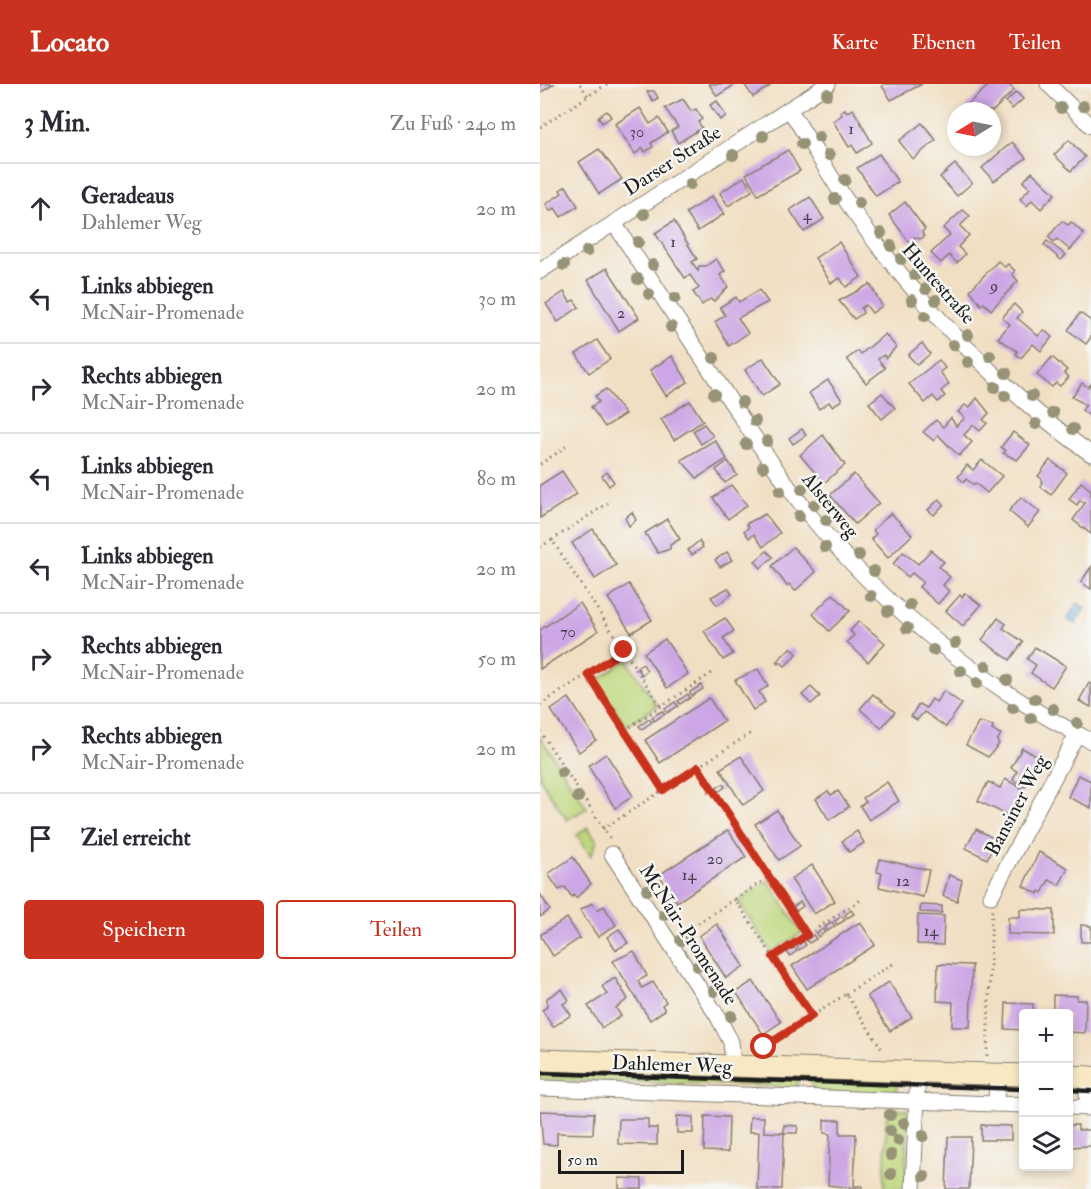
<!DOCTYPE html>
<html lang="de">
<meta charset="utf-8">
<style>
:root{--surface:#fff;--page:#f2f2f3;--text:#2b2b33;--muted:#7c7c81;--line:#e1e1e2;--accent:#c8321e}
body{margin:0;font-family:"IM FELL Double Pica",serif;background:var(--page);color:var(--text)}
.controls{position:absolute;right:18px;bottom:18px;display:grid;overflow:hidden;border-radius:6px;box-shadow:0 3px 9px #0003}
.controls button{width:54px;height:54px;display:grid;place-items:center;padding:0;border:0;border-bottom:2px solid var(--line);background:var(--surface);color:var(--text);font:30px sans-serif}
.compass{position:absolute;left:407px;top:18px;width:54px;height:54px;border-radius:50%;background:var(--surface);box-shadow:0 3px 9px #0003;rotate:260deg}
.scale{position:absolute;left:18px;bottom:15px;width:126px;box-sizing:border-box;padding-left:6px;border:3px solid #1c1c1c;border-top:0;font-size:16px;line-height:21px;white-space:nowrap;color:#1c1c1c;-webkit-text-stroke:4px #f6f6f2;paint-order:stroke}
.stop{position:absolute;width:18px;height:18px;margin:-14px;border:4px solid #c8321e;border-radius:50%;background:#fff}
.stop.end{background:#c8321e;border-color:#fff;box-shadow:0 2px 6px #0008}
.list{margin:0;padding:0;list-style:none}
h2{display:flex;justify-content:space-between;align-items:center;height:78px;margin:0;padding:0 24px;font-size:26px}
h2 small{font-size:20px;font-weight:400;color:var(--muted)}
.list li{display:grid;grid-template-columns:39px 1fr auto;gap:18px;align-items:center;box-sizing:border-box;height:90px;padding:0 24px;border-top:2px solid var(--line)}
.list b{display:block;font-size:22px;white-space:nowrap}
.list p{margin:0;font-size:20px;white-space:nowrap;color:var(--muted)}
.list em{font-size:20px;font-style:normal;color:var(--muted)}
.actions{display:flex;gap:12px;padding:18px 24px}
.actions a{flex:1;padding:14px 0;border:2px solid var(--accent);border-radius:6px;text-align:center;font-size:21px;color:var(--accent)}
.actions .main{background:var(--accent);color:#fff}
.icon{flex:none;width:33px;height:33px;fill:none;stroke:currentColor;stroke-width:2;stroke-linecap:round;stroke-linejoin:round}
.map{position:relative;flex:none;width:551px;height:1105px;overflow:hidden}
header{display:flex;align-items:center;gap:36px;box-sizing:border-box;height:84px;padding:0 30px;background:var(--accent);color:#fff}
header strong{font-size:28px}
nav{display:flex;gap:33px;margin-inline-start:auto;font-size:21px}
main{display:flex}
aside{flex:1;background:var(--surface)}
.map>svg:first-child{display:block}
.green{fill:#bed77c;stroke:#6d7a4c;stroke-width:1.5}
.water{fill:#69aadd;stroke:#42637c;stroke-width:1.5}
.building{fill:#cda7e5}
.lines{fill:none;stroke-linecap:round;stroke-linejoin:round}
.street-casing{stroke:#867e70;stroke-width:17}
.secondary-casing{stroke:#867e70;stroke-width:23}
.path{stroke:#867e70;stroke-width:3;stroke-dasharray:1.5 4.5;stroke-linecap:butt}
.street{stroke:#fff;stroke-width:15}
.secondary{stroke:#f8e8c3;stroke-width:21}
.rail{stroke:#1c1c1c;stroke-width:4.5}
.tree{fill:#979377}
.route{stroke:#c8321e;stroke-width:8}
.labels{text-anchor:middle;stroke-width:5;stroke-linejoin:round;paint-order:stroke}
.number-label{font-size:16px;fill:#483f4e}
.street-label{font-size:20px;fill:#1c1c1c;stroke:#f6f6f2}
</style>
<header>
<strong>Locato</strong>
<nav><a>Karte</a><a>Ebenen</a><a>Teilen</a></nav>
</header>
<main>
<aside>
<h2>3 Min.<small>Zu Fuß · 240 m</small></h2>
<ul class="list">
<li><svg class="icon" aria-label="ahead" viewBox="0 0 24 24"><path d="M12 20V5M6 11l6-6 6 6"/></svg><div><b>Geradeaus</b><p>Dahlemer Weg</p></div><em>20 m</em></li>
<li><svg class="icon" aria-label="left" viewBox="0 0 24 24"><path d="M17 20v-9H6M10 6l-5 5 5 5"/></svg><div><b>Links abbiegen</b><p>McNair-Promenade</p></div><em>30 m</em></li>
<li><svg class="icon" aria-label="right" viewBox="0 0 24 24"><path d="M7 20v-9h11M14 6l5 5-5 5"/></svg><div><b>Rechts abbiegen</b><p>McNair-Promenade</p></div><em>20 m</em></li>
<li><svg class="icon" aria-label="left" viewBox="0 0 24 24"><path d="M17 20v-9H6M10 6l-5 5 5 5"/></svg><div><b>Links abbiegen</b><p>McNair-Promenade</p></div><em>80 m</em></li>
<li><svg class="icon" aria-label="left" viewBox="0 0 24 24"><path d="M17 20v-9H6M10 6l-5 5 5 5"/></svg><div><b>Links abbiegen</b><p>McNair-Promenade</p></div><em>20 m</em></li>
<li><svg class="icon" aria-label="right" viewBox="0 0 24 24"><path d="M7 20v-9h11M14 6l5 5-5 5"/></svg><div><b>Rechts abbiegen</b><p>McNair-Promenade</p></div><em>50 m</em></li>
<li><svg class="icon" aria-label="right" viewBox="0 0 24 24"><path d="M7 20v-9h11M14 6l5 5-5 5"/></svg><div><b>Rechts abbiegen</b><p>McNair-Promenade</p></div><em>20 m</em></li>
<li><svg class="icon" aria-label="arrive" viewBox="0 0 24 24"><path d="M6 21V4h12l-3 4 3 4H6"/></svg><div><b>Ziel erreicht</b></div></li>
</ul>
<div class="actions"><a class="main">Speichern</a><a>Teilen</a></div>
</aside>
<div class="map">
<svg width="551" height="1105" viewBox="0 0 551 1105">
<rect width="100%" height="100%" fill="#f6f6f2"/>
<filter id="ink" filterUnits="userSpaceOnUse"><feTurbulence type="fractalNoise" baseFrequency=".0167" numOctaves="2"/><feDisplacementMap in="SourceGraphic" scale="12" xChannelSelector="R" yChannelSelector="G"/><feConvolveMatrix kernelMatrix="1 2 1 2 8 2 1 2 1" color-interpolation-filters="sRGB"/></filter>
<filter id="wash" filterUnits="userSpaceOnUse"><feTurbulence type="fractalNoise" baseFrequency=".008" numOctaves="4" result="noise"/><feDisplacementMap in="SourceGraphic" scale="24" xChannelSelector="R" yChannelSelector="G"/><feGaussianBlur stdDeviation="1.35" result="paint"/><feColorMatrix in="noise" values="0 0 0 0 0 0 0 0 0 0 0 0 0 0 0 0 0 1.4 0 .05"/><feComposite in="paint" operator="in"/></filter>
<g filter="url(#wash)">
<rect width="100%" height="100%" fill="#f1dfc3"/>
<g class="green">
<path d="M87 576 117 622 86 642 56 597Z"/>
<path d="M0 653 47 724 27 736 0 695Z"/>
<path d="M48 743 57 757 51 772 37 751Z"/>
<path d="M228 797 262 849 231 868 198 817Z"/>
<path d="M0 984 257 992 258 1001 255 1006H245L239 1002 0 996Z"/>
<path d="M271 994 357 995V1008L350 1007V1012L275 1008 271 1000Z"/>
<path d="M347 1025 368 1026 365 1105H344Z"/>
</g>
<path class="water" d="M537 519 545 524 535 540 527 535Z"/>
<g id="blocks">
<g class="building">
<path d="M0 0H14L0 9Z"/>
<path d="M169 0H196L177 12Z"/>
<path d="M204 0H228L230 2 213 13Z"/>
<path d="M345 0H382L351 16 342 2Z"/>
<path d="M444 0H469L474 6 453 27H431L426 22 447 3Z"/>
<path d="M109 7H114L118 14 113 17 107 8Z"/>
<path d="M476 8 483 15 472 25 466 18Z"/>
<path d="M143 15 151 27 156 25 162 35 158 38 162 44 138 59 131 47 138 43 125 24Z"/>
<path d="M177 17 186 32 180 36 170 21Z"/>
<path d="M100 24 110 40 119 34 128 48 111 59 113 63 105 68 103 64 95 70 75 40Z"/>
<path d="M305 25 307 28 313 25 332 59 317 69 312 61 309 63 293 37 302 31 300 28Z"/>
<path d="M67 27 71 33 62 39 58 33Z"/>
<path d="M382 39 396 56 373 75 359 57Z"/>
<path d="M529 56 545 73 531 87 514 71Z"/>
<path d="M472 58 486 74 454 97 442 84Z"/>
<path d="M59 65 82 95 59 110 39 78Z"/>
<path d="M248 66 260 87 218 111 206 90Z"/>
<path d="M339 70 358 98 336 112 317 84Z"/>
<path d="M415 80 432 99 417 112 400 93Z"/>
<path d="M492 88 515 110 501 125 492 116 487 122 480 115 490 104 483 98Z"/>
<path d="M204 93 212 107 188 122 180 109Z"/>
<path d="M26 102 38 122 21 133 15 124 10 127 6 120 22 109 20 106Z"/>
<path d="M172 112 184 130 158 147 146 129Z"/>
<path d="M270 113 284 135 264 148 250 126Z"/>
<path d="M365 118 385 145 382 148 384 153 380 155 375 153 369 158 349 131Z"/>
<path d="M423 126 430 132 420 142 429 151 418 163 425 170 417 179 409 171 401 179 391 169 410 151 403 144Z"/>
<path d="M134 137 157 175 152 178 158 187 159 182H166L176 175 185 187 180 191 188 203 174 217 170 215 162 221 153 208 159 204 150 191 145 194 115 149Z"/>
<path d="M522 137 528 141 531 138 544 150 530 166 517 155 514 158 508 153Z"/>
<path d="M507 157 526 171 521 176 504 161Z"/>
<path d="M299 158 321 193 306 203 300 194 291 199 275 174Z"/>
<path d="M458 177 465 183 468 180 475 187 472 190 478 197 451 226 444 219 441 221 430 206Z"/>
<path d="M67 184 99 234 79 247 48 196Z"/>
<path d="M330 200 342 222 332 229 326 221 321 224 323 229 314 235 299 217Z"/>
<path d="M219 206 228 218 198 234 208 249 189 262 175 238 185 231 180 223 196 213 199 218Z"/>
<path d="M24 208 30 218 34 216 39 223 18 238 6 220Z"/>
<path d="M474 220 482 228 477 234 488 243 498 252 504 246 512 253 501 267 493 260 481 274 476 270 477 267 458 254 470 240 462 234Z"/>
<path d="M540 229 551 237V253L546 260 528 246Z"/>
<path d="M345 250 356 263 346 274 344 271 338 275 345 284 326 299 307 275 318 267 321 270Z"/>
<path d="M57 256 70 275 49 289 36 270Z"/>
<path d="M382 259 390 270 377 281 368 271Z"/>
<path d="M132 272 148 298 126 312 110 286Z"/>
<path d="M512 273 527 286 524 289 529 293 520 302 516 299 512 303 497 291Z"/>
<path d="M223 274 240 300 222 312 205 286Z"/>
<path d="M399 276 405 284 400 288 409 300 401 307 405 312 398 318 393 312 385 319 369 300Z"/>
<path d="M288 296 302 316 292 322 289 318 279 325 269 309Z"/>
<path d="M542 299 548 303 551 300V333L542 326 546 321 532 313Z"/>
<path d="M66 305 85 330 65 343 51 323 59 318 55 312Z"/>
<path d="M342 309 355 324 342 335 329 319Z"/>
<path d="M437 314 449 329 443 336 447 339 440 347 433 341 424 351 432 358 419 372 398 351 394 357 383 348 396 336 403 343 411 334 416 342 425 334 418 328 425 321 429 324Z"/>
<path d="M150 317 163 337 134 356 121 335Z"/>
<path d="M164 340 173 352 161 360 153 347Z"/>
<path d="M262 345 266 351 253 360 249 354Z"/>
<path d="M473 348 490 361 477 376 463 369 466 367 461 363Z"/>
<path d="M283 351 305 381 284 399 260 371Z"/>
<path d="M175 356 187 375 157 394 141 376Z"/>
<path d="M442 376 462 392 447 409 435 399 434 401 426 395 424 398 418 393 427 381 433 386Z"/>
<path d="M510 376 527 389 511 411 501 403 502 395 498 392Z"/>
<path d="M188 377 197 391 185 399 176 386Z"/>
<path d="M22 387 37 410 0 434V401Z"/>
<path d="M67 388 74 398 69 402 62 392Z"/>
<path d="M314 390 339 419 315 440 290 411Z"/>
<path d="M541 398 551 406V450L533 436 545 419 540 416 537 421 529 415Z"/>
<path d="M191 401 207 421 188 435 173 414Z"/>
<path d="M481 413 500 428 488 443 469 427Z"/>
<path d="M399 415 404 420 394 431 388 426Z"/>
<path d="M92 428 96 436 89 442 85 434Z"/>
<path d="M351 429 372 451 348 474 331 455 336 450 333 446Z"/>
<path d="M225 430 240 449 223 463 214 450 209 454 204 447 209 443 206 440Z"/>
<path d="M127 435 140 455 130 461V465L118 469 105 449Z"/>
<path d="M53 445 76 481 55 495 32 459Z"/>
<path d="M159 457 163 463 152 471 148 466Z"/>
<path d="M253 463 276 488 255 507 249 500 247 502 232 482Z"/>
<path d="M391 466 404 478 399 483 410 493 403 501 409 507 398 520 379 503 383 498 372 489 368 493 353 480 363 468 378 480Z"/>
<path d="M227 467 233 473 221 484 215 477Z"/>
<path d="M187 468 192 476 180 483 175 476Z"/>
<path d="M551 483V505L541 498Z"/>
<path d="M89 500 112 536 91 549 68 514Z"/>
<path d="M188 504 192 510 177 521 171 513Z"/>
<path d="M425 509 441 521 423 542 406 527 420 511 422 513Z"/>
<path d="M293 510 310 527 289 547 273 530Z"/>
<path d="M40 519 58 547 0 585V546Z"/>
<path d="M185 534 194 547 183 554 193 570 183 576 164 547Z"/>
<path d="M458 534 466 540 463 544 483 558 470 576 442 556Z"/>
<path d="M319 537 345 559 328 578 307 558 314 551 310 547Z"/>
<path d="M125 555 148 590 127 604 104 569Z"/>
<path d="M251 563 257 570 245 582 240 578 238 580 236 578Z"/>
<path d="M495 563 526 582 512 603 491 589 496 581 487 575Z"/>
<path d="M103 580 107 587 102 591 97 583Z"/>
<path d="M218 585 228 602 219 608 225 618 213 626 195 596Z"/>
<path d="M549 599 551 600V623L539 617Z"/>
<path d="M161 601 163 605 152 612 150 608Z"/>
<path d="M271 603 280 612 271 620 262 611Z"/>
<path d="M404 607 422 620 406 643 384 628 377 636 371 632 379 620 386 624 392 615 396 618Z"/>
<path d="M148 610 150 614 140 620 138 617Z"/>
<path d="M333 610 355 628 341 644 320 625Z"/>
<path d="M29 614 56 656 39 668 11 626Z"/>
<path d="M169 614 184 637 120 679 105 656Z"/>
<path d="M135 618 138 622 127 629 125 625Z"/>
<path d="M122 627 125 630 114 637 112 633Z"/>
<path d="M109 635 112 638 102 645 99 642Z"/>
<path d="M439 638 453 642 452 646 461 650 457 657 459 660 448 673 426 661Z"/>
<path d="M482 664 499 673 485 703 473 696 477 687 471 684Z"/>
<path d="M66 670 93 712 75 724 48 682Z"/>
<path d="M201 672 224 707 203 721 180 685Z"/>
<path d="M538 691 551 697V724L528 713Z"/>
<path d="M465 695 483 705 469 732 438 717 448 698 460 704Z"/>
<path d="M347 698 359 717 329 736 320 722 326 718 323 714Z"/>
<path d="M183 700 185 703 178 708 176 704Z"/>
<path d="M288 707 291 711 298 707 309 723 289 736 276 715Z"/>
<path d="M237 726 260 762 239 776 215 740Z"/>
<path d="M436 745 457 756 447 775 426 764Z"/>
<path d="M188 746 206 773 137 818 119 791Z"/>
<path d="M317 747 324 759 309 768 302 757Z"/>
<path d="M499 768 528 784 519 801 509 796 502 809 499 807 498 810 483 802Z"/>
<path d="M33 773 51 800 36 814 34 811 32 813 25 803 19 806 8 790Z"/>
<path d="M340 775 389 786 383 813 339 803 342 789 337 788Z"/>
<path d="M272 781 295 817 274 830 251 795Z"/>
<path d="M409 791 422 796 417 817 403 812Z"/>
<path d="M0 810 10 826 0 833Z"/>
<path d="M260 818 263 822 256 827 253 823Z"/>
<path d="M52 819 57 826 64 822 76 841 58 853 40 826Z"/>
<path d="M381 821 402 822V829L380 828Z"/>
<path d="M480 825 514 826V851L468 850V833H480Z"/>
<path d="M311 826 314 830 307 834 305 831Z"/>
<path d="M378 831 404 832 403 861 377 860Z"/>
<path d="M302 832 305 836 297 841 295 837Z"/>
<path d="M27 834 40 854 13 872 0 851Z"/>
<path d="M292 838 295 842 288 847 285 843Z"/>
<path d="M320 838 335 861 267 905 252 882Z"/>
<path d="M177 840 204 882 186 894 159 852Z"/>
<path d="M541 841 551 842V858H541Z"/>
<path d="M79 845 88 859 76 866 67 853Z"/>
<path d="M283 845 285 848 278 853 276 849Z"/>
<path d="M273 851 276 855 269 859 266 856Z"/>
<path d="M263 857 266 861 259 866 257 862Z"/>
<path d="M254 863 257 867 250 872 247 868Z"/>
<path d="M94 867 107 892 98 897 102 904 113 898 126 918 122 921 125 926 110 936 73 877Z"/>
<path d="M398 880 432 881 430 943H412L413 918 397 917Z"/>
<path d="M75 894 88 915 76 924 81 932 62 944 48 922 67 910 62 902Z"/>
<path d="M213 897 241 938 223 950 196 908Z"/>
<path d="M349 898 372 933 350 947 327 912Z"/>
<path d="M22 905 29 916 23 920 31 931 13 943 2 926 7 923V914Z"/>
<path d="M513 911 537 912V916H546L545 949 528 948V930H513Z"/>
<path d="M466 919 493 920V930H483V946L465 945Z"/>
<path d="M0 1027 54 1029 53 1050 17 1049V1061L3 1060Z"/>
<path d="M137 1032 153 1033V1049H137Z"/>
<path d="M165 1032 189 1033 188 1068 164 1067Z"/>
<path d="M210 1033H224V1048L244 1049 242 1105H217L219 1048H209Z"/>
<path d="M79 1035H108V1044H117V1061L78 1060Z"/>
<path d="M284 1036H300V1050H316L314 1102H322V1105L288 1101 290 1050 284 1049Z"/>
<path d="M244 1041 258 1042 257 1049H244Z"/>
<path d="M441 1041 471 1042V1056H441Z"/>
<path d="M528 1041H538V1046H551V1062L528 1063Z"/>
<path d="M408 1053H431L429 1105H406Z"/>
<path d="M79 1094 102 1095V1105H79Z"/>
</g>
</g>
</g>
<g filter="url(#ink)">
<use href="#blocks" fill-opacity="0" stroke="#867e70" stroke-width="1.5"/>
<g class="lines">
<defs>
<g id="street">
<path d="M508 0 551 42"/>
<path d="M249 25C272 60 292 96 315 130 379 221 460 305 551 370"/>
<path d="M74 139C113 198 152 258 191 318 217 357 242 397 272 434 348 527 444 603 551 657"/>
<path d="M0 187 288 0"/>
<path d="M72 770 178 933 191 958 193 982"/>
<path d="M451 812 537 650"/>
<path d="M0 1004 484 1021"/>
<path d="M456 1020 457 990"/>
<path d="M528 1023 551 1024"/>
<path d="M547 1023V993"/>
<path d="M373 1105 378 988"/>
</g>
<g id="secondary">
<path d="M0 976 484 991"/>
<path d="M528 992 551 993"/>
</g>
</defs>
<use href="#street" class="street-casing"/>
<use href="#secondary" class="secondary-casing"/>
<g class="path">
<path d="M40 0 48 12"/>
<path d="M0 43 67 0"/>
<path d="M0 380 29 361"/>
<path d="M12 456 68 419"/>
<path d="M0 463 12 456 121 623"/>
<path d="M48 589 123 706"/>
<path d="M0 621 84 566"/>
<path d="M85 646 175 587"/>
<path d="M0 647 71 756"/>
<path d="M158 683 211 649"/>
<path d="M167 709 172 706"/>
<path d="M63 745 158 683 267 851"/>
<path d="M195 815 229 793"/>
<path d="M143 849 195 815 272 932"/>
<path d="M233 873 322 815"/>
<path d="M306 910 356 878"/>
<path d="M223 964 306 910 343 967"/>
<path d="M447 972 452 826"/>
</g>
<use href="#street" class="street"/>
<use href="#secondary" class="secondary"/>
<g class="rail">
<path d="M0 989 484 1005"/>
<path d="M528 1006 551 1007"/>
</g>
</g>
<g class="tree">
<circle cx="287" cy="10" r="6"/>
<circle cx="543" cy="22" r="6"/>
<circle cx="521" cy="24" r="6"/>
<circle cx="223" cy="52" r="6"/>
<circle cx="279" cy="53" r="6"/>
<circle cx="262" cy="60" r="6"/>
<circle cx="193" cy="71" r="6"/>
<circle cx="289" cy="71" r="6"/>
<circle cx="305" cy="96" r="6"/>
<circle cx="150" cy="100" r="6"/>
<circle cx="295" cy="115" r="6"/>
<circle cx="319" cy="119" r="6"/>
<circle cx="104" cy="130" r="6"/>
<circle cx="341" cy="149" r="6"/>
<circle cx="98" cy="158" r="6"/>
<circle cx="351" cy="162" r="6"/>
<circle cx="47" cy="167" r="6"/>
<circle cx="361" cy="175" r="6"/>
<circle cx="24" cy="181" r="6"/>
<circle cx="113" cy="181" r="6"/>
<circle cx="375" cy="191" r="6"/>
<circle cx="98" cy="195" r="6"/>
<circle cx="386" cy="205" r="6"/>
<circle cx="109" cy="210" r="6"/>
<circle cx="135" cy="214" r="6"/>
<circle cx="372" cy="216" r="6"/>
<circle cx="396" cy="216" r="6"/>
<circle cx="385" cy="232" r="6"/>
<circle cx="131" cy="243" r="6"/>
<circle cx="428" cy="251" r="6"/>
<circle cx="413" cy="261" r="6"/>
<circle cx="450" cy="272" r="6"/>
<circle cx="174" cy="274" r="6"/>
<circle cx="428" cy="278" r="6"/>
<circle cx="466" cy="289" r="6"/>
<circle cx="455" cy="303" r="6"/>
<circle cx="174" cy="310" r="6"/>
<circle cx="465" cy="312" r="6"/>
<circle cx="492" cy="312" r="6"/>
<circle cx="202" cy="318" r="6"/>
<circle cx="513" cy="329" r="6"/>
<circle cx="215" cy="337" r="6"/>
<circle cx="496" cy="340" r="6"/>
<circle cx="533" cy="345" r="6"/>
<circle cx="227" cy="357" r="6"/>
<circle cx="206" cy="360" r="6"/>
<circle cx="223" cy="383" r="6"/>
<circle cx="262" cy="405" r="6"/>
<circle cx="240" cy="407" r="6"/>
<circle cx="274" cy="421" r="6"/>
<circle cx="259" cy="432" r="6"/>
<circle cx="286" cy="436" r="6"/>
<circle cx="285" cy="463" r="6"/>
<circle cx="319" cy="471" r="6"/>
<circle cx="334" cy="487" r="6"/>
<circle cx="331" cy="512" r="6"/>
<circle cx="370" cy="521" r="6"/>
<circle cx="348" cy="527" r="6"/>
<circle cx="367" cy="544" r="6"/>
<circle cx="415" cy="559" r="6"/>
<circle cx="393" cy="566" r="6"/>
<circle cx="446" cy="582" r="6"/>
<circle cx="421" cy="587" r="6"/>
<circle cx="467" cy="596" r="6"/>
<circle cx="437" cy="599" r="6"/>
<circle cx="495" cy="615" r="6"/>
<circle cx="473" cy="624" r="6"/>
<circle cx="513" cy="625" r="6"/>
<circle cx="491" cy="634" r="6"/>
<circle cx="537" cy="639" r="6"/>
<circle cx="22" cy="688" r="6"/>
<circle cx="38" cy="713" r="6"/>
<circle cx="107" cy="806" r="6"/>
<circle cx="124" cy="831" r="6"/>
<circle cx="141" cy="856" r="6"/>
<circle cx="158" cy="882" r="6"/>
<circle cx="174" cy="907" r="6"/>
<circle cx="191" cy="932" r="6"/>
<circle cx="350" cy="1031" r="6"/>
<circle cx="364" cy="1039" r="6"/>
<circle cx="350" cy="1047" r="6"/>
<circle cx="383" cy="1052" r="6"/>
<circle cx="358" cy="1056" r="6"/>
<circle cx="351" cy="1071" r="6"/>
<circle cx="351" cy="1090" r="6"/>
<circle cx="384" cy="1092" r="6"/>
</g>
</g>
<g class="lines" filter="url(#ink)">
<path class="route" d="M84 566 48 590 123 706 158 683 267 851 233 873 272 932 224 963"/>
</g>
<g class="labels">
<g class="number-label">
<text x="311" y="50">1</text>
<text x="97" y="53">30</text>
<text x="267" y="136">4</text>
<text x="133" y="163">1</text>
<text x="454" y="207">9</text>
<text x="81" y="234">2</text>
<text x="28" y="553">70</text>
<text x="175" y="780">20</text>
<text x="149" y="796">14</text>
<text x="363" y="802">12</text>
<text x="391" y="852">14</text>
</g>
<g class="street-label">
<text transform="translate(132 76) rotate(-33)" y="7">Darser Straße</text>
<text transform="translate(399 199) rotate(49)" y="7">Huntestraße</text>
<text transform="translate(291 421) rotate(51)" y="7">Alsterweg</text>
<text transform="translate(476 721) rotate(-62)" y="7">Bansiner Weg</text>
<text transform="translate(149 850) rotate(57)" y="7">McNair-Promenade</text>
<text transform="translate(132 980) rotate(2)" y="7">Dahlemer Weg</text>
</g>
</g>
</svg>
<div class="controls">
<button>+</button>
<button>−</button>
<button><svg class="icon" aria-label="layers" viewBox="0 0 24 24"><path d="M12 4l9 5-9 5-9-5zM3 14l9 5 9-5"/></svg></button>
</div>
<svg class="compass" viewBox="-18 -18 36 36"><path d="M0-13l5 13h-10z" fill="#e53935"/><path d="M0 13l5-13h-10z" fill="#7c7c81"/></svg>
<div class="scale">50 m</div>
<div class="stop" style="left:224px;top:963px"></div>
<div class="stop end" style="left:84px;top:566px"></div>
</div>
</main>
